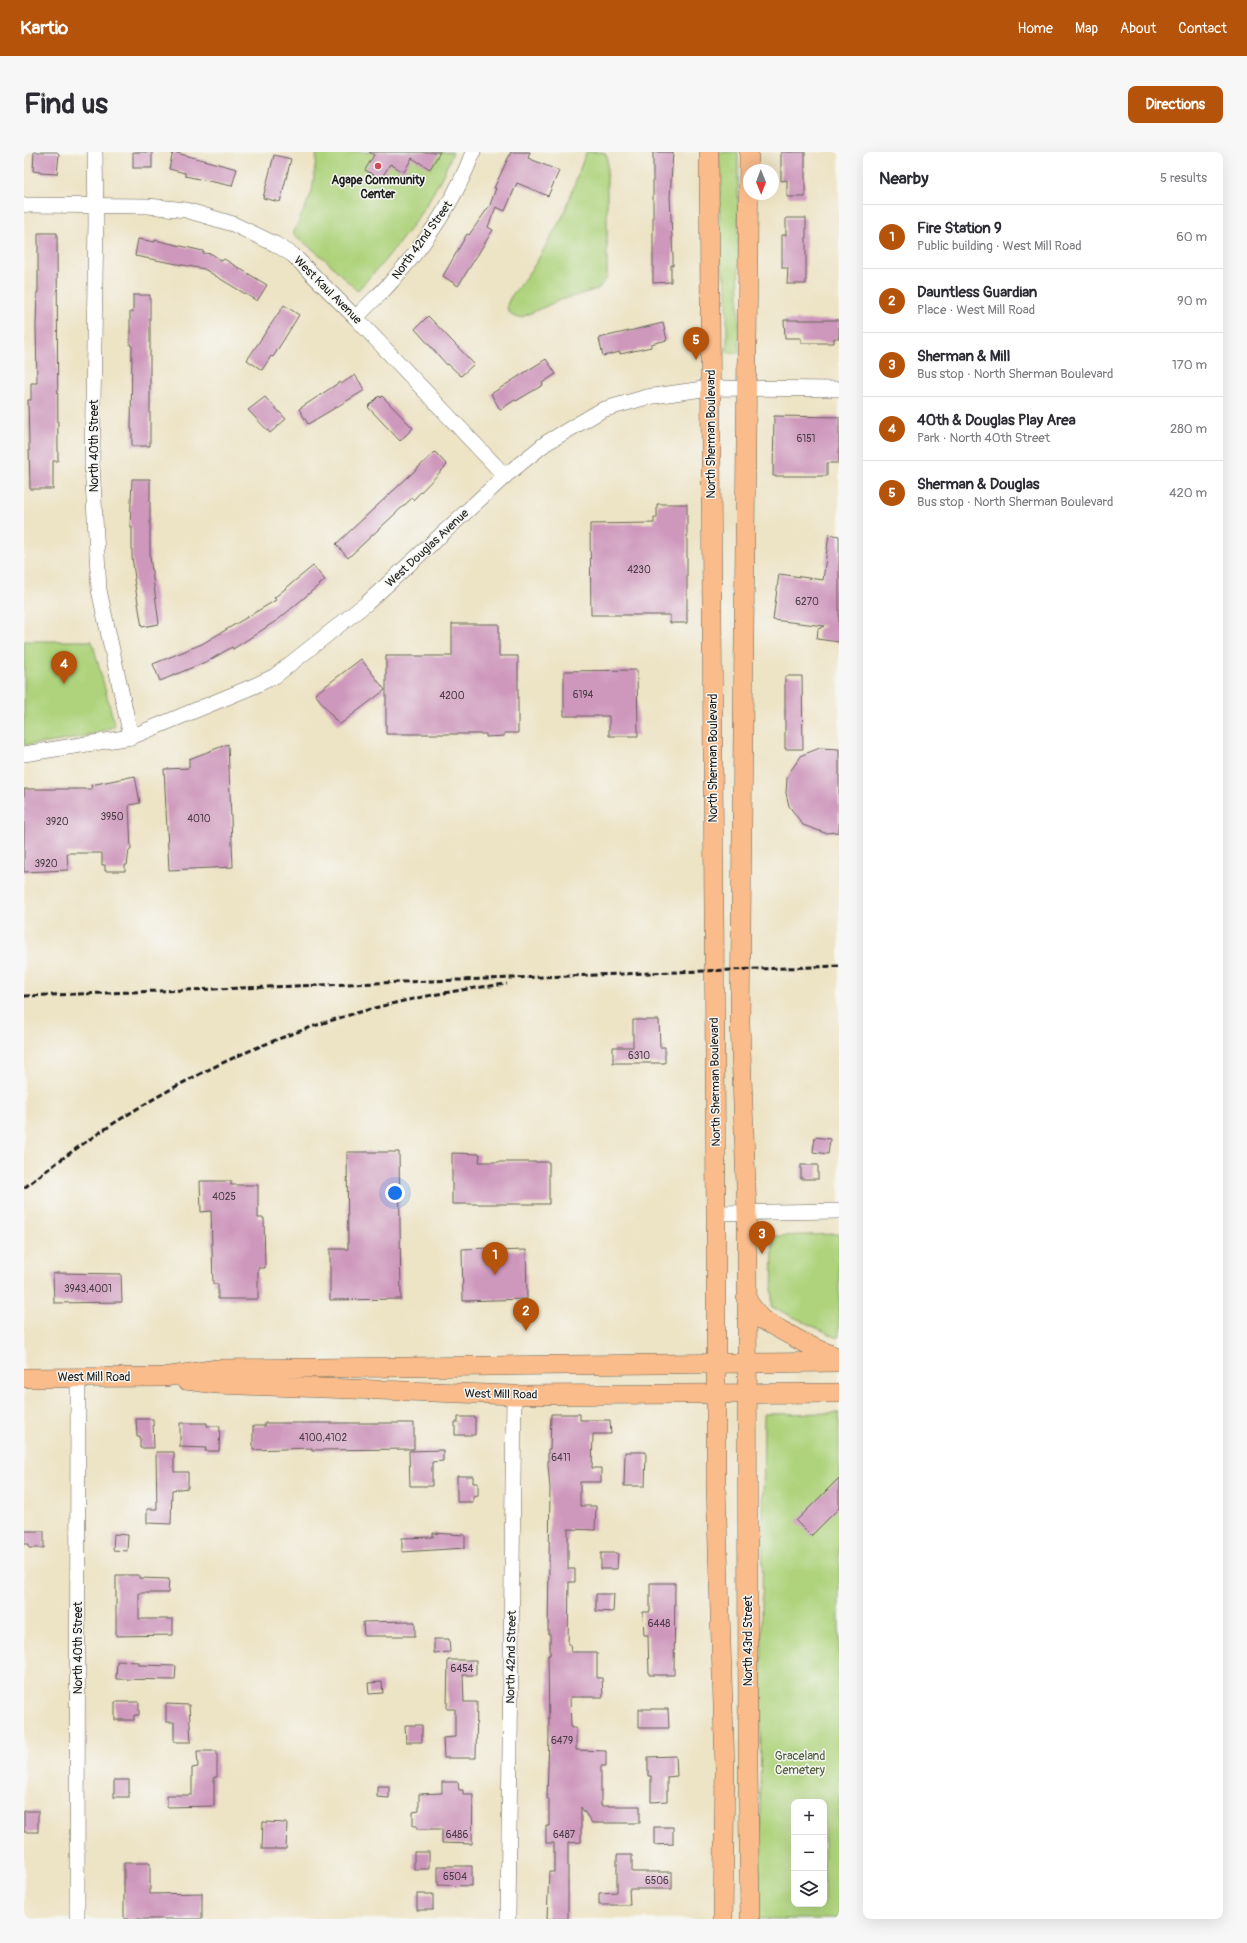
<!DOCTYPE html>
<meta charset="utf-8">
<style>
:root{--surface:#fff;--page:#f7f7f7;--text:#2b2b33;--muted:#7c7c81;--line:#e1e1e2;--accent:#b45309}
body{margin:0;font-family:Pangolin,sans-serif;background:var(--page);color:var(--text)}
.controls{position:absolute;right:12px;bottom:12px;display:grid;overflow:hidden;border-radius:8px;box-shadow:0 4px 16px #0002}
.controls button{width:36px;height:36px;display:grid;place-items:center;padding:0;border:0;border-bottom:1px solid var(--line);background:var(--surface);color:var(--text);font:20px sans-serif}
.compass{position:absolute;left:719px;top:12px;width:36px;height:36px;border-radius:50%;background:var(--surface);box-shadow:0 4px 16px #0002;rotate:179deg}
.you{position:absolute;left:371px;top:1041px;width:14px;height:14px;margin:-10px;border:3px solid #fff;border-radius:50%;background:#1a73e8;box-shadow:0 0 0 6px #1a73e833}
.badge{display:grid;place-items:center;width:26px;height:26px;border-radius:50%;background:var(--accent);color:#fff;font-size:13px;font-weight:700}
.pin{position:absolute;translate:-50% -33px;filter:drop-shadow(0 1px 2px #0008)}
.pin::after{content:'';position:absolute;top:21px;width:14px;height:12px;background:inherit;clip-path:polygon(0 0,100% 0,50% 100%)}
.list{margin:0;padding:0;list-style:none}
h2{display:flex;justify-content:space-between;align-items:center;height:52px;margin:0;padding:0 16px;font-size:17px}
h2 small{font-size:13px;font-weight:400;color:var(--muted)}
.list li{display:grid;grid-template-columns:26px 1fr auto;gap:12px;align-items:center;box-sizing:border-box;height:64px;padding:0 16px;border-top:1px solid var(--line)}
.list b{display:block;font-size:15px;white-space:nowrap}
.list p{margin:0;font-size:13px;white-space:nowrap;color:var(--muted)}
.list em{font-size:13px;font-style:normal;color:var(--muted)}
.icon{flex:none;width:22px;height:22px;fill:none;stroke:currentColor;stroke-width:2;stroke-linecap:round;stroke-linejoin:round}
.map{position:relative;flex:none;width:815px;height:1767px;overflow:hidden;border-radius:8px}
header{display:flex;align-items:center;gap:24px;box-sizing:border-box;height:56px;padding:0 20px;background:var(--accent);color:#fff}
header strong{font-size:19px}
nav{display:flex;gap:22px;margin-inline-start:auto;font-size:14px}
.intro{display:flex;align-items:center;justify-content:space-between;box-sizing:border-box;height:96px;padding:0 24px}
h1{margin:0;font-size:28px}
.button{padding:10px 18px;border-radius:8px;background:var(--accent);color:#fff;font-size:14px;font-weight:700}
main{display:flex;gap:24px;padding:0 24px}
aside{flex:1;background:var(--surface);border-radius:8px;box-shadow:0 4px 16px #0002}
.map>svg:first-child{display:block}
.green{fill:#aed37c;stroke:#65784c;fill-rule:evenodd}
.building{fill:#ce97bc}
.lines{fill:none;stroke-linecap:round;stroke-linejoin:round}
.minor-casing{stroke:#656257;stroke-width:16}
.major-casing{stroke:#656257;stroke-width:20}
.minor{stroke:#fff;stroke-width:15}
.major{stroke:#fabc8b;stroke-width:19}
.rail{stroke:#1c1c1c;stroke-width:3;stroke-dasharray:6 3;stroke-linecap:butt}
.poi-dot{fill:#d1495b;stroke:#f6f6f2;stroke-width:1.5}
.labels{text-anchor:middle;stroke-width:3;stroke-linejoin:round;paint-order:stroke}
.number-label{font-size:10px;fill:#483b44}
.poi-label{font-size:12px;font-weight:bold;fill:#1c1c1c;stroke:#f6f6f2}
.street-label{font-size:12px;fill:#1c1c1c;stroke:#f6f6f2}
.park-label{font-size:12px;fill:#4f5c3e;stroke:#f6f6f2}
</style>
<header>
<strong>Kartio</strong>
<nav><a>Home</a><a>Map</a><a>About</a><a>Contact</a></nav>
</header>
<div class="intro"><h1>Find us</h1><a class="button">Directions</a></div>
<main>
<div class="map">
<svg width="815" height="1767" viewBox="0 0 815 1767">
<rect width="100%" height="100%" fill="#f6f6f2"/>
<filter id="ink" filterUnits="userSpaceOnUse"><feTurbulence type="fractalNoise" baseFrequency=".025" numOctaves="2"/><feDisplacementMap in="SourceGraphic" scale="8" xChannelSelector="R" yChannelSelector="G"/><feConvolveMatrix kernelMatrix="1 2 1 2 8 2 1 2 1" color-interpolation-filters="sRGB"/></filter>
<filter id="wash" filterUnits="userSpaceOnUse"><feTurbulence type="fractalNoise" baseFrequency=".012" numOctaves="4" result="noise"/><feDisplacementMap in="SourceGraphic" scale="16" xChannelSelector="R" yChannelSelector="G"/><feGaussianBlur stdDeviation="0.9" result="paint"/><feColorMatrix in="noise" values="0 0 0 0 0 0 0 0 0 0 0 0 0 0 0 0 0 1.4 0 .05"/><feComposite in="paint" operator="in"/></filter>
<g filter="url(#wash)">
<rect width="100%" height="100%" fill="#ede3c5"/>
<g class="green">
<path d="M293 0H429C408 53 372 98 333 139L301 107 269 82 288 40Z"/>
<path d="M562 0H580L583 5V126L574 137 536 148 498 165H490L484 159 483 153 486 146 512 111 540 62Z"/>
<path d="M695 0H714L715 201H704L703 198V139L696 107Z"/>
<path d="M0 489H68L91 574C61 586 32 591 0 593Z"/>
<path d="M815 1082V1185H812L748 1155 749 1084Z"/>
<path d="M815 1261V1767H735L740 1262ZM770 1650H800V1752H770Z"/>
</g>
<g id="blocks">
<g class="building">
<path d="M10 0H33L35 2 33 22 16 21V20L9 19Z"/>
<rect x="109" y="0" width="19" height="16"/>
<path d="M149 0 213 17 208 34 161 24V21L145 17Z"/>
<path d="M345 0H416L406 17 388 6 380 20 366 12 357 27 341 18 350 3Z"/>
<path d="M487 0H506L504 6 535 19 524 44 493 31 481 59 472 55 464 75 469 78 434 134 419 124 443 82 445 83 466 53 472 36H470Z"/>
<path d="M629 0H649L646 45 649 106V114L647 113V130L629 131Z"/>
<path d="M757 0H781V45H763V28L757 29Z"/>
<path d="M250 3 267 7 256 50 239 46Z"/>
<path d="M762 66H782V132H763L764 116H758V83H762Z"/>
<path d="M14 81H33L34 309H29V337H6L4 248H7V231H13L12 173 13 140H14Z"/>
<path d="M114 87 131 90V88L179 99V101L188 102 198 109 200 107 243 133 233 149 180 117 111 104Z"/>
<path d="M109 143H126V294H108V277H107L108 194 106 193V160H109Z"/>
<path d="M260 153 275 163 249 205 247 204 238 218 223 208Z"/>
<path d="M404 164 450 212 437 224 424 212 423 213 391 177Z"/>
<path d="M760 168H815V186H810V191H777V186H761Z"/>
<path d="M639 171 643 188 627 192V195L596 202V200L579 204 575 186Z"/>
<path d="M522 207 532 222 518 231 519 233 492 249 491 248 477 257 475 256 467 242Z"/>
<path d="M331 223 341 238 284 272 275 257 316 230 317 232Z"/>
<path d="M355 244 357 246 358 244 389 276 376 289 344 255Z"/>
<path d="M241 245 262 267 246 281 224 258Z"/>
<path d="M750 264 815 265V311H803V324H749Z"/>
<path d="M411 300 423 313 389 348 388 346 324 406 312 392Z"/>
<path d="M108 327H126V404L135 472 118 475 110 427 111 426 108 405V375L106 376Z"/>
<path d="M633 352H663V471H646V463H567L566 372 630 371V366H633Z"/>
<path d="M805 382 815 384V490L793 487 794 477 801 474 749 468 755 422 799 428Z"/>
<path d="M289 414 301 428 255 467 209 497 208 495 186 508 136 529 129 512 178 492 252 448 250 446Z"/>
<path d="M428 472H475V504H494V581H480V584L462 585V582H362V504H428Z"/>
<path d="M337 507 361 538 315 573 291 542Z"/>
<path d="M613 518 614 584H585V564H540V519Z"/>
<path d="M761 524H778L779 597H761Z"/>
<path d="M204 592 209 715 145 718 140 617 165 616V607Z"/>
<path d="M796 596 815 597V680L801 681 779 673 765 654 762 641 763 626 767 618 778 603Z"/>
<path d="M111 624 116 651 105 653 107 698H105L103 713H101V719H81V713H78V701H43L44 718 0 720V637H68L67 633Z"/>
<path d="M609 868H635L636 895H641V911H589V895H609Z"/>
<path d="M791 985 806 987 804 1002 789 1000Z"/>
<path d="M323 1000H375L377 1147 306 1148V1097H324Z"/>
<path d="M428 1001 456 1002 455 1010H525V1052H428Z"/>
<rect x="777" y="1013" width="17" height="14"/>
<path d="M176 1029H207V1033H234V1066H240L241 1116H234V1147H194V1132H189L187 1059 177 1060Z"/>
<path d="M465 1096 471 1099 502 1098 503 1147 439 1149 438 1097Z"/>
<path d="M33 1121 97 1122 98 1150 30 1151 29 1122Z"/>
<path d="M527 1262H556V1268H586L587 1282H569L568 1316H577V1330H556V1354H572L571 1378 544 1377V1417H551V1430H545L544 1492H546L547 1500H573V1526H578L579 1545H546L547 1576H552V1598L582 1599V1614H577V1654H616V1671H568L557 1655V1690L544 1691V1767H523L525 1720H530V1691H522V1674H525V1647L523 1646 525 1584 524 1503H526V1482H524L526 1336 524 1313V1297H526Z"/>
<path d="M434 1265H451V1283H431V1270H434Z"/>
<path d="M112 1267H129L130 1296H116V1284H113Z"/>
<path d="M156 1271H183V1274H196L195 1299H181L182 1296 156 1295Z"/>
<path d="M241 1271H390V1297L288 1298V1296L229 1298V1274H241Z"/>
<path d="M419 1298V1309L408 1310V1334H386L385 1299Z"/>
<path d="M132 1300H150V1320H164V1336L148 1338 147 1372 123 1371V1357H133Z"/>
<path d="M601 1300H622L621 1334H600Z"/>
<path d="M433 1324H449V1331H454V1343L449 1344V1350H433Z"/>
<path d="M815 1326V1356L787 1384 772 1369Z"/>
<path d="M0 1379H20V1396H5V1392H0Z"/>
<path d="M409 1381 441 1383V1396L378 1400V1386L409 1385Z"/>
<path d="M90 1382 104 1383 103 1399 89 1398Z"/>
<path d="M577 1401H594L593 1417H577Z"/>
<path d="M92 1423H115V1426L145 1427 144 1441H115V1467H149V1483L92 1484Z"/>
<path d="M626 1431H651L650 1523H625L624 1483H620L619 1460H626Z"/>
<path d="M572 1442H590L589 1460 572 1459Z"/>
<path d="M385 1469V1470H391V1484H340L339 1470Z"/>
<path d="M410 1487H425L426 1500 410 1501Z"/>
<path d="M424 1508H452V1523H439L440 1550H453L452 1606H420L419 1586 431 1585V1557H423Z"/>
<path d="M93 1509 115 1510V1513L152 1514 151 1528 92 1527Z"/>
<path d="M358 1530 359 1541 345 1542 344 1531Z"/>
<path d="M91 1550H115V1563H110V1568H91Z"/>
<path d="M142 1552 165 1553 167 1590H150V1570H142Z"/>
<path d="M615 1557H644L645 1576H615Z"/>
<path d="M381 1573H398V1590H382Z"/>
<path d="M173 1599H193V1625H190V1654L143 1655V1643H168V1616L174 1615Z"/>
<path d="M652 1604 653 1624 643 1625V1649L627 1650V1624H624V1605Z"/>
<rect x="90" y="1628" width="15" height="17"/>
<path d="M418 1630H434L435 1638H439V1642H449L448 1692 418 1691V1677H393V1674H389V1660L395 1659V1642L418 1641Z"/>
<path d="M353 1634H365V1646L353 1645Z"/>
<rect x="0" y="1659" width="14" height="21"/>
<path d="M239 1670 263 1671 262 1697H238Z"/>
<path d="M630 1675H649V1692L630 1693Z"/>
<rect x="390" y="1700" width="15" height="17"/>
<path d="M593 1703H608V1720H648V1737H605L606 1753H575V1741L593 1740Z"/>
<path d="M100 1711H126V1742L178 1741V1767H100Z"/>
<path d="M414 1714H448V1734L414 1733Z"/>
<rect x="393" y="1742" width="16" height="16"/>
</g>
</g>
</g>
<g filter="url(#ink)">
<use href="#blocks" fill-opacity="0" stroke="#656257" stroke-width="1"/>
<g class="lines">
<defs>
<g id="minor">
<path d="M71 0 72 69 68 312 75 438 107 585"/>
<path d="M0 53 124 54 162 58 209 72 251 92 269 103 332 166 481 324"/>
<path d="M332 166C343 153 357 142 368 129 401 92 432 47 449 0"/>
<path d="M0 602 107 585 230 534 251 524 343 451 481 324 522 291 578 258 623 245 686 236 815 237"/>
<path d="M692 1061 815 1059"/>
<path d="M53 1767 54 1226"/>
<path d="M484 1767 490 1243"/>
</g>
<g id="major">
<path d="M685 0 692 1061V1334L701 1617 699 1767"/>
<path d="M725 0 716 871 723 1061 724 1616 726 1767"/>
<path d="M722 1147 737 1167 784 1193 815 1206"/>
<path d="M0 1226 140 1225 193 1217 815 1210"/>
<path d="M161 1228 192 1232 490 1243 815 1241"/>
</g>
</defs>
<use href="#minor" class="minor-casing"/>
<use href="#major" class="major-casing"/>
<use href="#minor" class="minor"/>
<use href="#major" class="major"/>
<g class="rail">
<path d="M0 844 815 814"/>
<path d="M0 1036C144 921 299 852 483 832"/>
</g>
</g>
</g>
<circle class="poi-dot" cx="354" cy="14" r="4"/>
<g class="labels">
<g class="number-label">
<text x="782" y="290">6151</text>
<text x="615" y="421">4230</text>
<text x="783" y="453">6270</text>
<text x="559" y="546">6194</text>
<text x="428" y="547">4200</text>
<text x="88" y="668">3950</text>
<text x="175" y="670">4010</text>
<text x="33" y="673">3920</text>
<text x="22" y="715">3920</text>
<text x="615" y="907">6310</text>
<text x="200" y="1048">4025</text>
<text x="64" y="1140">3943,4001</text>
<text x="299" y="1289">4100,4102</text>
<text x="537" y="1309">6411</text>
<text x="635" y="1475">6448</text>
<text x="438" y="1520">6454</text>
<text x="538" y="1592">6479</text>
<text x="433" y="1686">6486</text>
<text x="540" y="1686">6487</text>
<text x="431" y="1728">6504</text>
<text x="633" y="1732">6506</text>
</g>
<g class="poi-label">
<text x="354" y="32">Agape Community<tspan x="354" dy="14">Center</tspan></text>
</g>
<g class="street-label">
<text transform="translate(398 88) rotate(-54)" y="4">North 42nd Street</text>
<text transform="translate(304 138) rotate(45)" y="4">West Kaul Avenue</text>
<text transform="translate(687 282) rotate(-90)" y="4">North Sherman Boulevard</text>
<text transform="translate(70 294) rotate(-90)" y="4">North 40th Street</text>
<text transform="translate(403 396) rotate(-43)" y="4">West Douglas Avenue</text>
<text transform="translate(689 606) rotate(-90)" y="4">North Sherman Boulevard</text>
<text transform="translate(691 930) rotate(-91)" y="4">North Sherman Boulevard</text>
<text x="70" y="1229">West Mill Road</text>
<text transform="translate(477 1242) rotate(1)" y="4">West Mill Road</text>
<text transform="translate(724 1489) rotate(-90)" y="4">North 43rd Street</text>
<text transform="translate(54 1496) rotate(-90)" y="4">North 40th Street</text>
<text transform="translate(487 1505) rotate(-89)" y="4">North 42nd Street</text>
</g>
<g class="park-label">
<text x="776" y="1608">Graceland<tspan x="776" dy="14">Cemetery</tspan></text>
</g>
</g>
</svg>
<div class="controls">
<button>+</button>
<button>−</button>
<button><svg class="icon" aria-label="layers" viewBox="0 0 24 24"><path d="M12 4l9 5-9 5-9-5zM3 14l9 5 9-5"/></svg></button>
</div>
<svg class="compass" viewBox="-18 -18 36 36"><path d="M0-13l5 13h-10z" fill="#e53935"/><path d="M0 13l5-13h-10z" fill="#7c7c81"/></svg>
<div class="you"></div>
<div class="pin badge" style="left:471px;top:1123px">1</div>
<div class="pin badge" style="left:502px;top:1179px">2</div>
<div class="pin badge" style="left:738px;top:1102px">3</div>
<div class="pin badge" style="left:40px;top:532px">4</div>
<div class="pin badge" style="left:672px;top:208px">5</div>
</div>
<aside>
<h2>Nearby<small>5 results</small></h2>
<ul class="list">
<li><span class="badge">1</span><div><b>Fire Station 9</b><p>Public building · West Mill Road</p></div><em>60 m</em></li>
<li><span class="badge">2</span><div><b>Dauntless Guardian</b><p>Place · West Mill Road</p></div><em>90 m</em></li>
<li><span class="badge">3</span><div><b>Sherman &amp; Mill</b><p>Bus stop · North Sherman Boulevard</p></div><em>170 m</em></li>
<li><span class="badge">4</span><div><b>40th &amp; Douglas Play Area</b><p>Park · North 40th Street</p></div><em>280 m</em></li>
<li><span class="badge">5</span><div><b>Sherman &amp; Douglas</b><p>Bus stop · North Sherman Boulevard</p></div><em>420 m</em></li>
</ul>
</aside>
</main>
